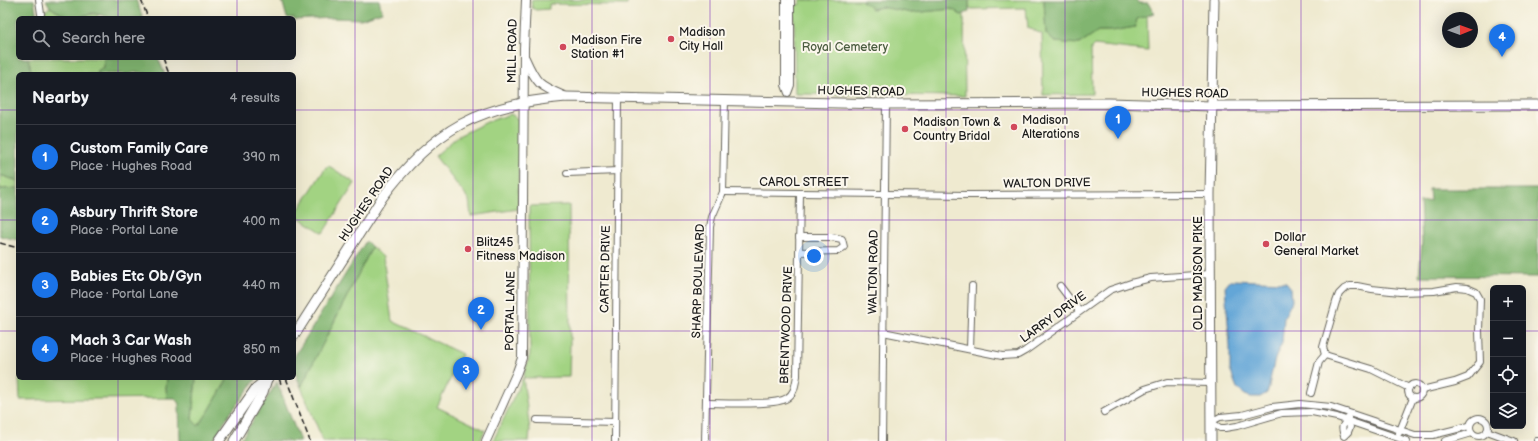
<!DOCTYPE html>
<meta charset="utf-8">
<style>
:root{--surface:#171b24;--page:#242831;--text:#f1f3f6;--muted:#9ea1a6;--line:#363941;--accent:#1a73e8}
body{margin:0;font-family:"Balsamiq Sans",sans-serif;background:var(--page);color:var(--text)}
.controls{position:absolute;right:12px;bottom:12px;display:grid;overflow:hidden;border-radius:6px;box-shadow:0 4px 16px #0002}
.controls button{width:36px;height:36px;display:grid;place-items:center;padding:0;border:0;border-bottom:1px solid var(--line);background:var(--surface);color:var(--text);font:20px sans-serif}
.compass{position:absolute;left:1442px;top:12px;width:36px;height:36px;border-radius:50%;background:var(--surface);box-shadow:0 4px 16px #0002;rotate:89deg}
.you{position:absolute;left:814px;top:256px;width:14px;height:14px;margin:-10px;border:3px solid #fff;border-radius:50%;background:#1a73e8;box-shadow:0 0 0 6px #1a73e833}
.badge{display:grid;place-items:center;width:26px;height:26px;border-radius:50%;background:var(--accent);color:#fff;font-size:13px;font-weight:700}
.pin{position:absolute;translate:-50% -33px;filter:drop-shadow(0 1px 2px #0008)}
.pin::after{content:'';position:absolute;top:21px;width:14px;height:12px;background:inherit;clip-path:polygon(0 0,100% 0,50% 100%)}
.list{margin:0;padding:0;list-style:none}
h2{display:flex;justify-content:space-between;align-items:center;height:52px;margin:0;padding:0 16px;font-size:17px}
h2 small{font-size:13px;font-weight:400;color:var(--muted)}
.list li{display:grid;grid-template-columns:26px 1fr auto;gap:12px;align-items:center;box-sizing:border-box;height:64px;padding:0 16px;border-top:1px solid var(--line)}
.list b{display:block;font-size:15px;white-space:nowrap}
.list p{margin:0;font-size:13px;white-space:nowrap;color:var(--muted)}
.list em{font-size:13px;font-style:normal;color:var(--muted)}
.icon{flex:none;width:22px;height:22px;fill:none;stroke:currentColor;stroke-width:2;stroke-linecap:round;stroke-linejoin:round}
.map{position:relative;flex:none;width:1538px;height:441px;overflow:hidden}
.search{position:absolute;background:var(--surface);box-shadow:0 4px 16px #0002;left:16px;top:16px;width:280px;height:44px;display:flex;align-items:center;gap:10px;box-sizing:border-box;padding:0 14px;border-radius:6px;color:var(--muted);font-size:15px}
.panel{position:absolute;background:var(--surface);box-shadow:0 4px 16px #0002;left:16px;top:72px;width:280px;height:308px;border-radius:6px}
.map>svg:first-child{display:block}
.green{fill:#a2d382;stroke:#5f784f}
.forest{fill:#81b570;stroke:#4e6846}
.water{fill:#63a6d7;stroke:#40617a}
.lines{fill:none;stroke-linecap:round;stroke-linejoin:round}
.minor-casing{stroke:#66645b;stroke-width:8}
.tertiary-casing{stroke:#66645b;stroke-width:10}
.secondary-casing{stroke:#66645b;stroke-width:11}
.minor{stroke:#fff;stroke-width:6}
.tertiary{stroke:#fff;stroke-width:8}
.secondary{stroke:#fff;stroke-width:9}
.rail{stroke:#1c1c1c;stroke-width:1.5;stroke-dasharray:6 3;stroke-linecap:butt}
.grid{fill:none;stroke:#7b2cbf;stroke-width:1;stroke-opacity:0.55}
.poi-dot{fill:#d1495b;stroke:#fbf7ec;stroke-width:1.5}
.labels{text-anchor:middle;stroke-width:4;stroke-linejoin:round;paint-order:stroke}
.poi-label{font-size:12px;fill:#1c1c1c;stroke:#fbf7ec;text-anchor:start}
.park-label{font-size:12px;fill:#4b5c40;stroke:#fbf7ec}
.street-label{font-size:12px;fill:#1c1c1c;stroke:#fbf7ec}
</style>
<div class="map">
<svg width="1538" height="441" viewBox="0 0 1538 441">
<rect width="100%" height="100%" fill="#fbf7ec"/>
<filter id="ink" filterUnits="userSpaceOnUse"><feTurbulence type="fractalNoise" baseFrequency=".025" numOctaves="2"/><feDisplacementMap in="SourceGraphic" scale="8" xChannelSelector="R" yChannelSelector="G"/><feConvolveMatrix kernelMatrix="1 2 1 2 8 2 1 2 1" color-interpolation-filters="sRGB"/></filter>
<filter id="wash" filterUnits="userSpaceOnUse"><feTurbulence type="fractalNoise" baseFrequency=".012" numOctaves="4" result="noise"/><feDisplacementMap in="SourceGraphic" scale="16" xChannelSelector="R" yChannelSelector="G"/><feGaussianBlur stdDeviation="0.9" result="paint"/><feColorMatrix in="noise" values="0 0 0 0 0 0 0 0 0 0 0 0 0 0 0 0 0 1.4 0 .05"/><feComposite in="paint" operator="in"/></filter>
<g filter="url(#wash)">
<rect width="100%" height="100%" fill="#efead0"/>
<g class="green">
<path d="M531 0H627V5L549 4V9L536 10 532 8Z"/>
<path d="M800 0H861L873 9 882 7 912 13 952 9 961 15 964 14 965 96 795 94 794 6 800 4Z"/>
<path d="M969 0H1044L1046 34 1055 42 1079 44 1098 31H1112L1135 27 1137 19 1147 15 1148 51 1094 45 1091 48 1092 94 1043 95 1042 34 1028 28 1026 8 969 9Z"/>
<path d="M50 7C59 13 67 19 78 17 86 16 91 13 100 14L95 18H37Z"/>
<path d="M28 58H104L105 62 104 68H101L97 72 98 74H32Z"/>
<path d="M511 114 519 120 518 209 471 216 469 200 435 156 458 136 487 122Z"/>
<path d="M329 166 355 183 323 233 295 215 326 167Z"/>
<path d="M0 175 18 181V188L0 189Z"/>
<path d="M569 205 570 344 569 377 523 378 530 430 529 441H493L523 378 530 354 529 206Z"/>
<path d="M372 247 383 257 392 321 462 354 437 407 485 430 480 441H323L301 387Z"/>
<path d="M19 378H167L166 388 167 398 20 400Z"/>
<path d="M196 378H228L209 411 198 427 192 420Z"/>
</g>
<g class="forest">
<path d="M0 0H34L37 18H18V58H28L32 74H18V181L0 175Z"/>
<path d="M46 0H136L143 18H112L93 13 80 17H67L50 7Z"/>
<path d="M282 0H379L382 12 361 19 332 18 294 20V18H287Z"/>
<path d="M861 0H969V12L961 15 952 9 912 13 882 7 872 9Z"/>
<path d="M1044 0H1137L1138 3H1148L1154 13 1137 19 1135 27 1112 31H1098L1079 44 1055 42 1046 34Z"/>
<path d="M104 58H158L165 74H150L138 72 128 74H98V70L104 68Z"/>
<path d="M18 188V240L0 236V189Z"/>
<path d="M1429 189H1538V277L1419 276 1422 242 1420 202 1430 201Z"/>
<path d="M366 241 372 247 301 387 294 370V357Z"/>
<path d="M167 378H196L192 419 198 426 209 411 228 378H257L229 415 213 441H180L179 404 175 398H167L166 388Z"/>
<path d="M277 382 300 441H240Z"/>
</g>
<path class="water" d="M1231 280 1286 282 1291 288 1292 301 1284 318 1282 343 1275 359 1271 376 1269 387 1267 393 1260 397H1251L1245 395 1237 388 1230 370V347L1225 287Z"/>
</g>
<g filter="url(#ink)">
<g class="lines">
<defs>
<g id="minor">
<path d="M39 0 41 14"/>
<path d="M785 0V85L788 93 791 85V0"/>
<path d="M567 173 618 171"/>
<path d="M723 192 969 195 1210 194"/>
<path d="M799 252 838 251 844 247 842 239 831 237H799"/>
<path d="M1060 286 1079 311"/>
<path d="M883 332 1002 356 1018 355 1025 351 1110 290 1131 283 1151 278 1210 274"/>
<path d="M970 349 972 286"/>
<path d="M1325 355 1323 347 1336 302 1339 294 1344 289 1350 286H1357L1372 289 1400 292 1434 291 1457 287 1467 288 1476 292 1480 299 1479 331 1480 362 1468 377 1455 382 1422 390"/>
<path d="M1325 355 1371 369 1409 388"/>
<circle cx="1415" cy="391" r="7"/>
<path d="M1311 393 1319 362 1325 355"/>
<path d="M707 403C723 403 776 406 787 398 795 393 795 385 797 376L800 193"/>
<path d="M1104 412 1145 389 1167 382 1210 383"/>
<circle cx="1479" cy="427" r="9"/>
<path d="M537 420 615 422"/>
<path d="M1348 421 1350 427 1348 432 1344 436C1340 423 1344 427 1348 418"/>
<path d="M1487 431 1514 441"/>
<path d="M1399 433 1413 398"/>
<path d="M615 441 618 98"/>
<path d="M705 441 710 227 712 217 723 192 725 100"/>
<path d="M882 441 886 104"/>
<path d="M1407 441 1337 417 1312 412 1282 413 1237 426 1225 428H1220L1211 422 1220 417 1242 415 1272 407 1300 404 1331 407 1415 435H1433L1469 426"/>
<path d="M1445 441 1472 433"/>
<path d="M1537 441H1538"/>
</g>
<g id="tertiary">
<path d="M525 58C537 85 539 85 566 97"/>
<path d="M486 441 517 372 522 358 524 48 526 0"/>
</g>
<g id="secondary">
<path d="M294 336 382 198C433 129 480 104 566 97L886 104 1109 103 1212 106 1538 105"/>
<path d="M219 441 256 388 268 378"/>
<path d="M234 441 263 392 267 379"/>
<path d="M1211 441 1210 194 1214 0"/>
</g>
</defs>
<use href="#minor" class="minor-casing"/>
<use href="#tertiary" class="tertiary-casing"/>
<use href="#secondary" class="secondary-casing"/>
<use href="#minor" class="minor"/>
<use href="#tertiary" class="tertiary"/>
<use href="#secondary" class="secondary"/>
<g class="rail">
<path d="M141 0 148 18"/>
<path d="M163 58 169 74"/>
<path d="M0 243 18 248"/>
<path d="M279 378 281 384"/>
<path d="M286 378 310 441"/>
</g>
</g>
</g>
<path class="grid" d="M118 0V18M237 0V18M355 0V441M473 0V441M592 0V441M710 0V441M828 0V441M946 0V441M1065 0V441M1183 0V441M1301 0V441M1420 0V441M118 58V74M237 58V74M0 110H18M294 110H1538M0 220H18M294 220H1538M0 331H18M294 331H1493M1523 331H1538M118 378V441M237 378V441"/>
<g class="poi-dot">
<circle cx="671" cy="39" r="4"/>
<circle cx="563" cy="47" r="4"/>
<circle cx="1014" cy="127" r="4"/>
<circle cx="905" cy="129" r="4"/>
<circle cx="1266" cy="244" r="4"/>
<circle cx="468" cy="249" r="4"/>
</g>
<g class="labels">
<g class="poi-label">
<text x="679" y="36">Madison<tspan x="679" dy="14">City Hall</tspan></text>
<text x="571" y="44">Madison Fire<tspan x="571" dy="14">Station #1</tspan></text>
<text x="1022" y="124">Madison<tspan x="1022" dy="14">Alterations</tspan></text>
<text x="913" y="126">Madison Town &amp;<tspan x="913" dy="14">Country Bridal</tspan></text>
<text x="1274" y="241">Dollar<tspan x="1274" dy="14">General Market</tspan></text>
<text x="476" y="246">Blitz45<tspan x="476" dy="14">Fitness Madison</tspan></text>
</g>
<g class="park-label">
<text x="845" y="51">Royal Cemetery</text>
</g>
<g class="street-label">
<text transform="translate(512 51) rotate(-89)" y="4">MILL ROAD</text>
<text transform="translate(861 91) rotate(1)" y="4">HUGHES ROAD</text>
<text transform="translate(1185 93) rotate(1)" y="4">HUGHES ROAD</text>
<text x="804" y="186">CAROL STREET</text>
<text transform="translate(1047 183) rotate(-1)" y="4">WALTON DRIVE</text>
<text transform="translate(366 204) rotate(-56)" y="4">HUGHES ROAD</text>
<text transform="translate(605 269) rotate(-89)" y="4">CARTER DRIVE</text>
<text transform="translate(873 272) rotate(-89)" y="4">WALTON ROAD</text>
<text transform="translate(1198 273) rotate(-90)" y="4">OLD MADISON PIKE</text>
<text transform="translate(698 281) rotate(-88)" y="4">SHARP BOULEVARD</text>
<text transform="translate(510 311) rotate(-89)" y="4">PORTAL LANE</text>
<text transform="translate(1053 317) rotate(-36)" y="4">LARRY DRIVE</text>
<text transform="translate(786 325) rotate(-88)" y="4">BRENTWOOD DRIVE</text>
</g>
</g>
</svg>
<div class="controls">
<button>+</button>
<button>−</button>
<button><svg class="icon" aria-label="locate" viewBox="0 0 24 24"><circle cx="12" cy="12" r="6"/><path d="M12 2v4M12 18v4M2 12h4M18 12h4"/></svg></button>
<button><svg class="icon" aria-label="layers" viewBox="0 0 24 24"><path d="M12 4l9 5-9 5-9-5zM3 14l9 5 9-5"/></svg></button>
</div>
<svg class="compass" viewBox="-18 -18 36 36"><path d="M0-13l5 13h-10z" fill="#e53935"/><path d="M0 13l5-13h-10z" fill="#9ea1a6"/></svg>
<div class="you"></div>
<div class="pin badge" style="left:1118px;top:139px">1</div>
<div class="pin badge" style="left:481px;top:330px">2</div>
<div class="pin badge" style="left:466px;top:390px">3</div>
<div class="pin badge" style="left:1502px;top:57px">4</div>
<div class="search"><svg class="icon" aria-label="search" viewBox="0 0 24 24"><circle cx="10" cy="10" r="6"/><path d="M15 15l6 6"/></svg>Search here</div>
<section class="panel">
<h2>Nearby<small>4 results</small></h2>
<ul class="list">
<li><span class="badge">1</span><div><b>Custom Family Care</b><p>Place · Hughes Road</p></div><em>390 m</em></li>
<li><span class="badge">2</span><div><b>Asbury Thrift Store</b><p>Place · Portal Lane</p></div><em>400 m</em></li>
<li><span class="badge">3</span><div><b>Babies Etc Ob/Gyn</b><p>Place · Portal Lane</p></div><em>440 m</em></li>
<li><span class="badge">4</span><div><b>Mach 3 Car Wash</b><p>Place · Hughes Road</p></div><em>850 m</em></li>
</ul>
</section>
</div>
